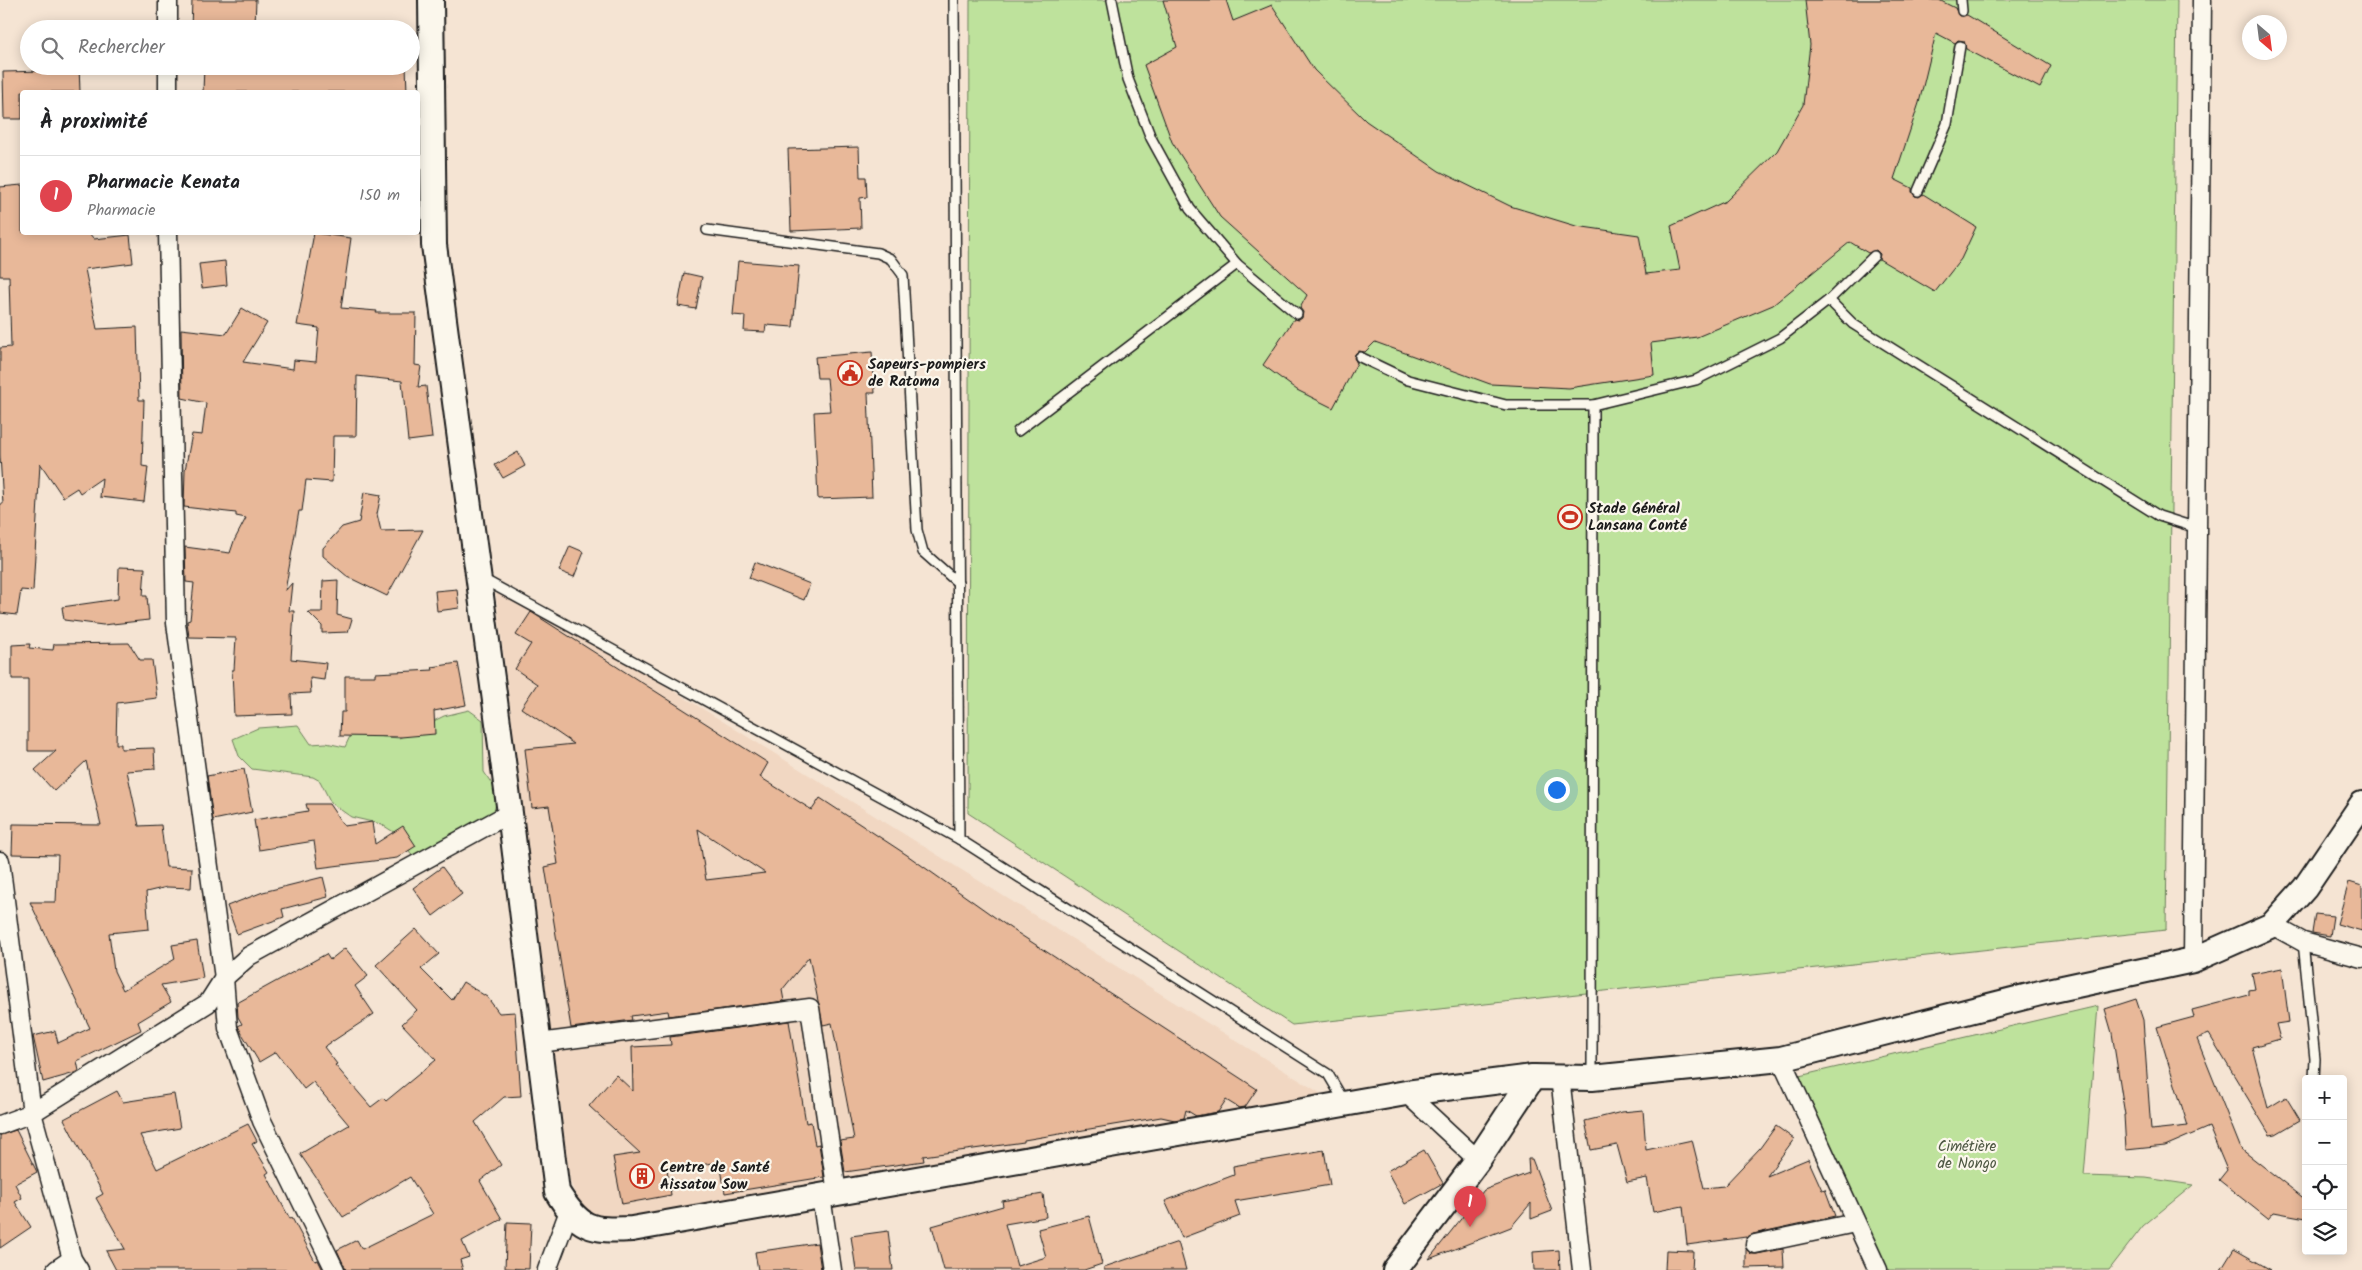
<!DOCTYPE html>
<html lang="fr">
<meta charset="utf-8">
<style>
:root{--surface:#fff;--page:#f6f6f6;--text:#202124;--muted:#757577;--line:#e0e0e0;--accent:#0f766e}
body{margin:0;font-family:Kalam,sans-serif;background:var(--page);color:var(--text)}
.controls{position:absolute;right:15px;bottom:15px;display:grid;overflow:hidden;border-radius:5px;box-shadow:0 2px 12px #0003}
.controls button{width:45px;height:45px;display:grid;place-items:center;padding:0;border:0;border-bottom:1px solid var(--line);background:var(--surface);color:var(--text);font:25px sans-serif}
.compass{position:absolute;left:2242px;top:15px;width:45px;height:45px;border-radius:50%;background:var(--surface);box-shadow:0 2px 12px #0003;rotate:152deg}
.you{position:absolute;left:1556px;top:789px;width:18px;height:18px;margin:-12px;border:4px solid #fff;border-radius:50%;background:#1a73e8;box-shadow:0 0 0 8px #1a73e833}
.badge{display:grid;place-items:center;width:32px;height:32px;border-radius:50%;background:var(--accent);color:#fff;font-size:16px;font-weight:700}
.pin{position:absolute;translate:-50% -41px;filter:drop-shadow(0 1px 2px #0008)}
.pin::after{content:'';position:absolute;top:26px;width:18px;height:15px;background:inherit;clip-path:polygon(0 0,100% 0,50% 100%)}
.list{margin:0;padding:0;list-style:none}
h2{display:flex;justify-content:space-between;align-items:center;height:65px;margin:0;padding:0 20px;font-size:21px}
h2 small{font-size:16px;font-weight:400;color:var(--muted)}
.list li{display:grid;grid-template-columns:32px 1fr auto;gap:15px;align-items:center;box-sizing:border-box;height:80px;padding:0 20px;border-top:1px solid var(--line)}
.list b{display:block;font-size:19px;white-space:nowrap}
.list p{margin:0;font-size:16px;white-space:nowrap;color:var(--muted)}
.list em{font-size:16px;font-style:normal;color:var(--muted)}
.icon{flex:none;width:28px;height:28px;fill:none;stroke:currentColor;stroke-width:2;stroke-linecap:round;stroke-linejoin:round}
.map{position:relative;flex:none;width:2362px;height:1270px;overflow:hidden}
.search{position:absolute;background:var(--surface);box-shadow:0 2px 12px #0003;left:20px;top:20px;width:400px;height:55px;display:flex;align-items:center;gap:12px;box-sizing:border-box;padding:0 18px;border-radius:28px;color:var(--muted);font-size:19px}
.panel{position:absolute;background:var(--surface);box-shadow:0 2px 12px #0003;left:20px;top:90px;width:400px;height:145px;border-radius:5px}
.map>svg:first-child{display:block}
.built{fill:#f1d7c2}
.green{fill:#bee29c;stroke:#6d7f5c}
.building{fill:#e8b899;stroke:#1c1c1c;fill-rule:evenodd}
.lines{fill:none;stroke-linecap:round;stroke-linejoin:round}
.lane-casing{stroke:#1c1c1c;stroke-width:12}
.street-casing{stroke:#1c1c1c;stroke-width:21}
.secondary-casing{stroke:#1c1c1c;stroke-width:28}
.lane{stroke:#fbf7ec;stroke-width:9}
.street{stroke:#fbf7ec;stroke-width:18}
.secondary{stroke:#fbf7ec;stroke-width:24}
.labels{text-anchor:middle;stroke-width:4.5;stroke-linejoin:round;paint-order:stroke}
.poi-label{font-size:15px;font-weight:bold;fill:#1c1c1c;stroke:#fbf7ec;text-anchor:start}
.park-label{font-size:15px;fill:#4d5742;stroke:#fbf7ec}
</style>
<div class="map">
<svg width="2362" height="1270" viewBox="0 0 2362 1270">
<rect width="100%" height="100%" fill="#f5e4d3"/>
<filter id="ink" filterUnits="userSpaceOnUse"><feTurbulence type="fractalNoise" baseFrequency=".02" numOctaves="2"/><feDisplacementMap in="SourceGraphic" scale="10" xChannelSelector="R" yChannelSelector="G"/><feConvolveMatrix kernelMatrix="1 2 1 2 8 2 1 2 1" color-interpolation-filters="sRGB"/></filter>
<g filter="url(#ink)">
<path class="built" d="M494 579 1320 1093 1316 1104 609 1219 581 1209 570 1180Z"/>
<g class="green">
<path d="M970 0H2177L2166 930 1292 1025 968 813Z"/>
<path d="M469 710 483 720 484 772 498 793 491 827 416 864 403 838 381 824 351 817 331 803 320 781 313 777 252 769 239 756 233 739 258 728 298 725 311 744 326 743 345 747 351 734 399 738 444 716Z"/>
<path d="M2098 1006 2084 1176 2146 1178 2193 1185 2143 1226 2109 1270H1885L1795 1077Z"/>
</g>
<g class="building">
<path d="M192 0H256L255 24 228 23V29H191Z"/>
<path d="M1163 0H1226L1233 21 1272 5 1314 70 1366 121 1439 171 1510 206 1576 226 1639 235 1646 274 1680 270 1671 226 1726 201 1777 151 1803 105 1810 45 1805 0H1939L1955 8 1959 16 1967 15 2051 66 2040 88 1966 49 1964 41 1958 40 1955 43 1936 33 1919 103 1894 179 1912 188V192L1915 196 1919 197 1923 194 1976 227 1961 259 1935 292 1879 259 1880 254 1876 250 1868 253 1850 242 1773 305 1697 337 1651 343 1654 375 1569 388 1490 384 1375 342 1365 352 1359 351 1355 354 1354 358 1357 363 1333 408 1297 390 1263 365 1294 319 1299 320 1302 318 1303 312 1300 308 1307 295 1220 217 1172 142 1144 65 1177 47Z"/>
<path d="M44 66H79L80 92H22V119H4L3 72 44 71Z"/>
<path d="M204 66H406L407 92H203Z"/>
<path d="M859 147 860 177H866L867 197 860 198 861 228 791 231 788 149Z"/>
<path d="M22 185V232H88L94 239 130 235 133 263 85 269 97 329 137 327 139 400H144L142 466 148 467 144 502 100 497 102 478 80 493 77 488 63 497 40 463 33 591 21 590 17 615 0 613V504H3L0 455V348L11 347 9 276H0V187Z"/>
<path d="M314 233 351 238 341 308 377 311 376 313H416L415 365 421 366 418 387 426 386 432 438 408 441 402 381 357 376 356 436H333L332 482 306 480 302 511H299L285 591 292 583 289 611H294L291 659 326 663 324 680 310 678 311 693 291 694 292 714 234 716 232 670H234L236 638 189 637 187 621 190 620 194 583 186 582 185 547 230 553 234 541 246 518 236 516V513L184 507 185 470 192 434 202 435 206 403 182 398 181 329 226 334 242 308 267 323 243 362 293 369 294 360 316 362 319 328 297 325Z"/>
<path d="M225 261 227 285 202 288 199 264Z"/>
<path d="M738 261 799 266 793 327 766 325 765 332 744 331 745 316 733 315Z"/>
<path d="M684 273 702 277 696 309 678 306Z"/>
<path d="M872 352 875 393H868L872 497 818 499 814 412 830 411 827 378H817L815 357Z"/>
<path d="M518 452 525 466 503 478 495 465Z"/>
<path d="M364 492 381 495 377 514 381 531 423 530 387 596 348 577 323 556V548L342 527 359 522Z"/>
<path d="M570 546 584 552 574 577 559 571Z"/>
<path d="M755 562 810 584 804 600 749 578Z"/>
<path d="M119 567 145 568 143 596H147L149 620 103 625 64 620 62 607 118 599Z"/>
<path d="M338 580 337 615 352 619 348 632 322 633V626L308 612H322L323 581Z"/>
<path d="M457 589 459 608 437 611 435 591Z"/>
<path d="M531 612 768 763 760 777 812 810 820 798 907 855 1010 928 1257 1089 1245 1107 1239 1108 1226 1100 1218 1112 1196 1116 1186 1110 1184 1118 1175 1120 1161 1117 1024 1140V1142L923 1156 924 1161 845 1172 840 1141 854 1139 832 1023 823 1025 809 957 782 990 784 1001 669 1016 668 1011 631 1016 632 1020 571 1028 545 867 558 864 549 806 532 808 525 749 574 744 521 708 537 684 515 669 531 644 516 635ZM698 829 765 873 706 880Z"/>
<path d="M129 643 140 660H152L157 698 117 703 116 744H121V749L154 748 155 769 127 771 139 826 161 825 166 867 192 868 191 888 167 887 146 892 149 929 109 933 114 971 123 990 175 959 172 945 197 941 203 978 161 985 171 1002 138 1022 141 1030 77 1061 79 1071 75 1073 43 1082 33 1036 55 1031 58 1043 90 1028 30 902H56L58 855 12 854 13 824 101 825 86 761 54 791 35 770 56 751H28V679H12V645L30 644 29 648 53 650 54 644Z"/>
<path d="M458 663 466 705 434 711 435 734 401 737 340 736 341 712H345V676H375V673L433 670 432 667Z"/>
<path d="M244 769 252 812 213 820 207 776Z"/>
<path d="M306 804H329L344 826 372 822 375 844 403 826 416 846 397 858 318 868 314 841 259 850 254 820 308 811Z"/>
<path d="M442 867 462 894 433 916 413 888Z"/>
<path d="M323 877 328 897 282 909 284 917 237 934 227 906 263 892Z"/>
<path d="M2349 882 2362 886V931L2337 924Z"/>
<path d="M2315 914 2333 916 2330 936 2312 933Z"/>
<path d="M416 929 439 954 421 969 452 1000 463 982 487 997 499 1013 515 1012 521 1096 504 1097 475 1122 501 1165 480 1181 502 1219 462 1241 469 1257 460 1260 463 1270H346L337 1250 357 1240 362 1249 433 1214 410 1177 343 1217 300 1154 349 1125 313 1082 304 1089 276 1052 259 1062 241 1032 238 1026 242 1024 238 1017 237 1003 326 954 330 960 345 948 368 976 355 986 374 1014 324 1047 337 1064 335 1065 371 1107 383 1098 386 1101 436 1060 402 1024 417 1010 376 965Z"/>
<path d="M2282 968 2289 1022 2276 1024 2280 1039 2252 1047 2268 1108 2286 1097 2300 1120 2276 1134 2270 1135 2209 1034 2197 1039 2241 1149 2306 1200V1218L2274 1212 2268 1219 2219 1180 2227 1170 2209 1127 2165 1146 2126 1150 2124 1115H2125L2112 1033 2105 1009 2136 999 2143 1020 2151 1130 2188 1126 2157 1027 2194 1017 2192 1010 2249 995V990L2255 989 2252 974Z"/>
<path d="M789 1021 806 1123 811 1122 815 1145 819 1144 824 1177 725 1193 720 1162 667 1170 671 1195 622 1204 613 1157 640 1153 589 1106 616 1075 633 1091 632 1047 671 1045 670 1037Z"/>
<path d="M117 1091 123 1102 174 1094 180 1128 140 1135 157 1169 248 1124 257 1141 252 1144 269 1172 266 1174 290 1219 292 1218 315 1261 318 1260 323 1270H116L106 1251 125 1249 96 1198 103 1194 64 1119Z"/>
<path d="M1643 1110 1646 1150 1692 1140 1704 1188 1724 1186 1760 1148 1776 1126 1794 1139 1767 1176 1808 1159 1822 1190 1825 1189 1835 1216 1753 1234 1746 1239V1237L1687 1245 1683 1206 1653 1212 1647 1178 1627 1182 1617 1145 1591 1150 1585 1121 1622 1112Z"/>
<path d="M16 1130 37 1172 15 1184 22 1198 15 1202 31 1227 0 1248V1135Z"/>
<path d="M1324 1150 1330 1185 1235 1201 1240 1216 1182 1238 1165 1201 1234 1175 1233 1166Z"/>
<path d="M1424 1150 1443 1183 1405 1204 1387 1171Z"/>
<path d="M1528 1159H1532L1552 1211 1531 1219V1203L1511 1227 1429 1259 1484 1190 1529 1173Z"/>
<path d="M1043 1194 1046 1217 1005 1224 1017 1266 1046 1257 1038 1229 1089 1216 1102 1264 1084 1270H944L932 1226 1003 1206 1002 1201Z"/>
<path d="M507 1222 531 1223 529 1269 505 1268Z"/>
<path d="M888 1231 893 1270H856L851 1236Z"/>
<path d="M1178 1242 1186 1270H1104V1267Z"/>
<path d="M817 1243 821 1270H758L755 1252Z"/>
<path d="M1746 1249 1751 1254H1757L1783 1249 1784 1267 1746 1268Z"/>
<path d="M2234 1249 2271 1270H2221Z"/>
<path d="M1559 1250 1560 1270H1534L1533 1252Z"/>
<path d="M1666 1250 1693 1251 1692 1270H1665Z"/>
</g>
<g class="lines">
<defs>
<g id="lane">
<path d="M954 0 959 839 1328 1074 1344 1101"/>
<path d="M1112 0 1128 79 1151 138 1190 209 1237 264 1297 314"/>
<path d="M1961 0 1962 11"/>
<path d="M1918 191 1947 124 1960 46"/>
<path d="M707 230 878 253 891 259 903 275 917 530 923 552 958 583"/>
<path d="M1829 300 1853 324 2159 516 2197 528"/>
<path d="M1360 357 1408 380 1506 405H1593L1696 380 1780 338 1829 300 1874 256"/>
<path d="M1018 431 1237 264"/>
<path d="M481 578 959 839"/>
<path d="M2303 942 2315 1059 2314 1079"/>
<path d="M1592 1078 1593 405"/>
</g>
<g id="street">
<path d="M168 29V0"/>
<path d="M168 92V66"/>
<path d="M168 232 176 623 224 978 228 1028 262 1121 335 1270"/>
<path d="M0 861 32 1113 72 1259 79 1270"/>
<path d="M2272 925 2303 942 2362 958"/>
<path d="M2193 960 2202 0"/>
<path d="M539 1043 810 1008 837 1193"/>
<path d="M1781 1059 1878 1270"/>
<path d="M1560 1077 1582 1270"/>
<path d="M1406 1093 1478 1160"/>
<path d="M0 1125 32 1113 208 1003 224 978 249 956 510 813"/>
<path d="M821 1196 832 1270"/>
<path d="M1755 1244 1855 1223"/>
<path d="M56 1270 72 1259"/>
<path d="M547 1270 569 1211"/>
</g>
<g id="secondary">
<path d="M431 0 434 245 510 813 557 1192C580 1229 590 1231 632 1229L1406 1093 1533 1077 1592 1078 1781 1059 2044 992 2193 960 2272 925 2305 888 2362 804"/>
<path d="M1395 1270 1478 1160 1533 1077"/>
</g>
</defs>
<use href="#lane" class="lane-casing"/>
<use href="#street" class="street-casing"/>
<use href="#secondary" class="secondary-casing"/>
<use href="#lane" class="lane"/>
<use href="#street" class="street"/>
<use href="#secondary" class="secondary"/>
</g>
</g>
<defs>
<symbol id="civic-ring" viewBox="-11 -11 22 22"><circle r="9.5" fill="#fbf7ec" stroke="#c8321e" stroke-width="1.5"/><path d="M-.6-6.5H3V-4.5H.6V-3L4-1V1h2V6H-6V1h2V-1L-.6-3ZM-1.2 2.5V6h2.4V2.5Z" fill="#c8321e"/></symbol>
<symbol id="stadium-ring" viewBox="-11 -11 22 22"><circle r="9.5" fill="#fbf7ec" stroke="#c8321e" stroke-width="1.5"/><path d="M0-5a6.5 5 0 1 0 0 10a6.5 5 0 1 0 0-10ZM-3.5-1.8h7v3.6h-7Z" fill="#c8321e"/></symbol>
<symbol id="building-ring" viewBox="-11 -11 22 22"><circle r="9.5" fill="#fbf7ec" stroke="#c8321e" stroke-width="1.5"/><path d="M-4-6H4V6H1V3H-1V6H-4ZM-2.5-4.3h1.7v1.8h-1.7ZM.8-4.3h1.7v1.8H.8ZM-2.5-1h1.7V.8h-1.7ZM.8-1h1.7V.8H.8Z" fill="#c8321e"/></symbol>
</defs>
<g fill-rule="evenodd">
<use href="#civic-ring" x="836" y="359" width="28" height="28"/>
<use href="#stadium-ring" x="1556" y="503" width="28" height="28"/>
<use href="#building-ring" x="628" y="1162" width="28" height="28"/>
</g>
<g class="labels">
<g class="poi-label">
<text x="868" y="369">Sapeurs-pompiers<tspan x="868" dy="17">de Ratoma</tspan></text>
<text x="1588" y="513">Stade Général<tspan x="1588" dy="17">Lansana Conté</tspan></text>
<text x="660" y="1172">Centre de Santé<tspan x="660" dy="17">Aissatou Sow</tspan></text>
</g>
<g class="park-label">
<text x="1967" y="1151">Cimétière<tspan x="1967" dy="17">de Nongo</tspan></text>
</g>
</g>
</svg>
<div class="controls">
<button>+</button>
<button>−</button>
<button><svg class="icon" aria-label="locate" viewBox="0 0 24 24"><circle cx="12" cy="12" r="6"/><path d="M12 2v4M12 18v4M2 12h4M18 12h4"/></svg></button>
<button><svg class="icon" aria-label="layers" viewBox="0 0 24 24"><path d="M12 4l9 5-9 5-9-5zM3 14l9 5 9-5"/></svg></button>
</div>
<svg class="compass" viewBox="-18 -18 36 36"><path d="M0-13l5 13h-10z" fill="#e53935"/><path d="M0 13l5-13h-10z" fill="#757577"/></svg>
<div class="you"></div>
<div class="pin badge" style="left:1470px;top:1227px;background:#e0444e">1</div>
<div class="search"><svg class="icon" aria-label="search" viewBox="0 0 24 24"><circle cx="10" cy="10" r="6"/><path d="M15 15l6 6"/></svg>Rechercher</div>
<section class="panel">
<h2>À proximité<small></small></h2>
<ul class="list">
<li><span class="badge" style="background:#e0444e">1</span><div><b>Pharmacie Kenata</b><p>Pharmacie</p></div><em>150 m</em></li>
</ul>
</section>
</div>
